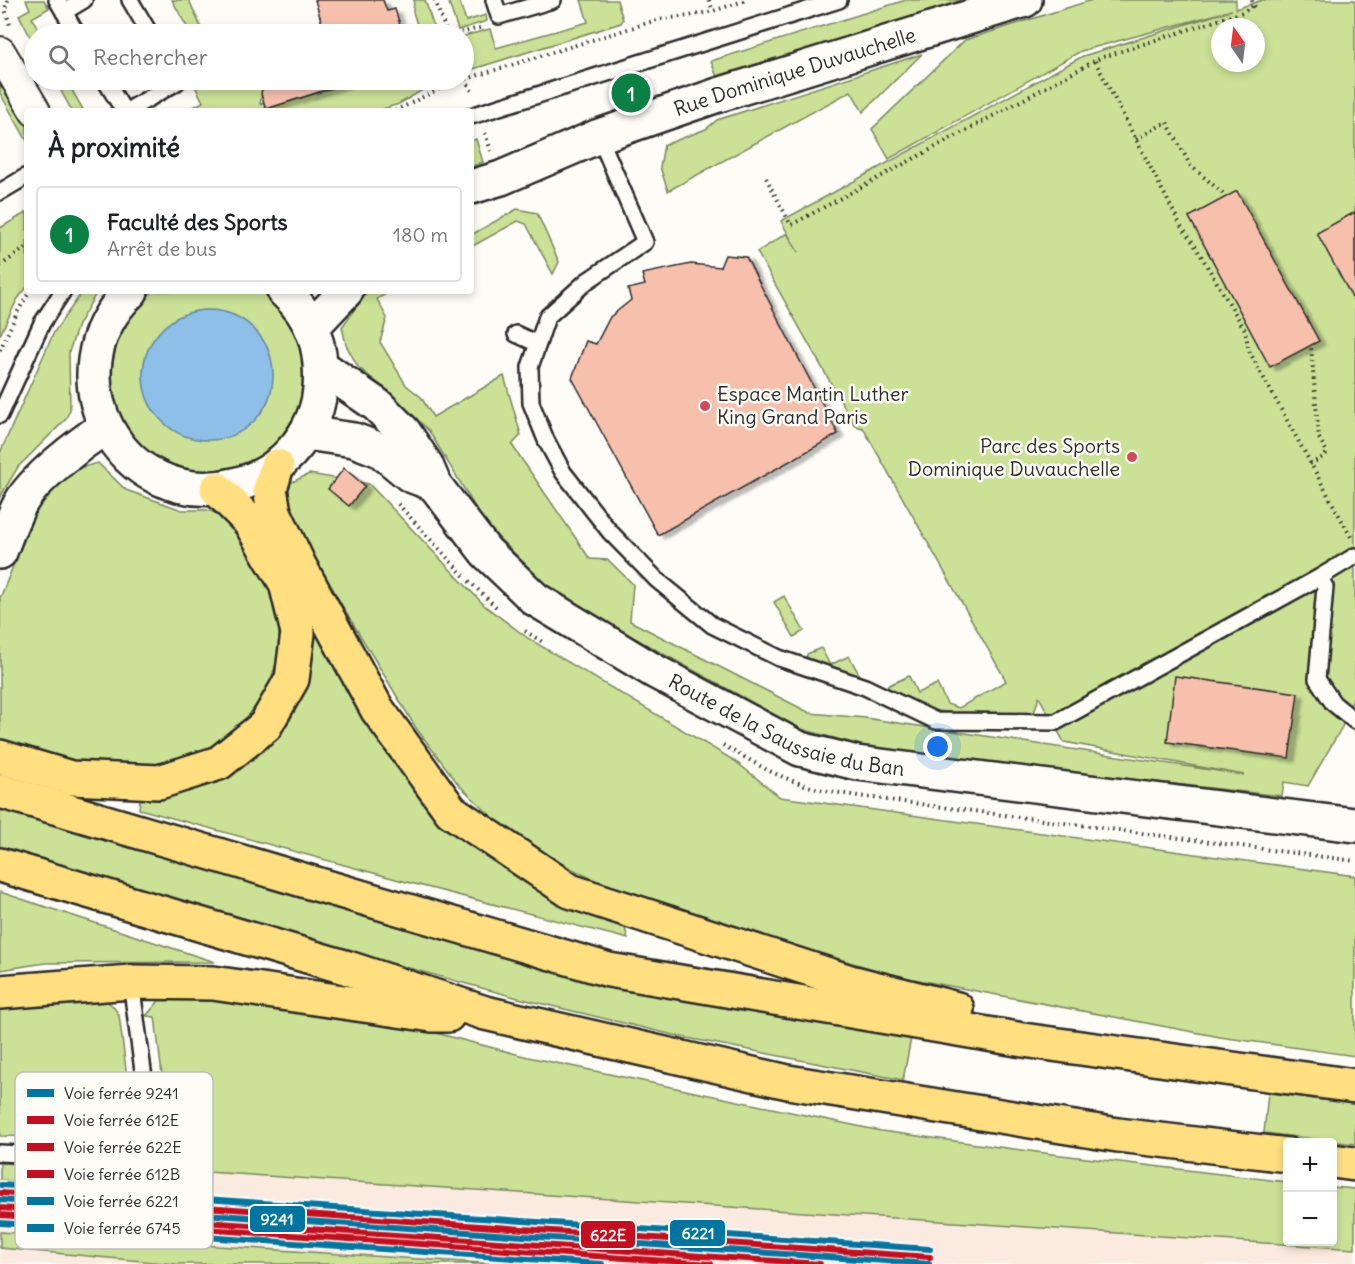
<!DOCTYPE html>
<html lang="fr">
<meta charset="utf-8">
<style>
:root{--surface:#fff;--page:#f6f6f6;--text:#202124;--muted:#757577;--line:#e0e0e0;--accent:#0b8043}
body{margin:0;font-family:Delius,sans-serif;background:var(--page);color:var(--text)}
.controls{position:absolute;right:18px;bottom:18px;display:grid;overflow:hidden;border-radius:6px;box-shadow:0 3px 9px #0003}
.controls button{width:54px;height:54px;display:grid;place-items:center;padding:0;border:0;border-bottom:2px solid var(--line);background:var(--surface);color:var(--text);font:30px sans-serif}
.compass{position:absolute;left:1211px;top:18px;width:54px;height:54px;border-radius:50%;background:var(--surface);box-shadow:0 3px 9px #0003;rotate:346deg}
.you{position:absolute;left:938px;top:747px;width:21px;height:21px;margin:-15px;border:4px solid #fff;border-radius:50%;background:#1a73e8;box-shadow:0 0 0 9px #1a73e833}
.badge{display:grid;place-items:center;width:39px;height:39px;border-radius:50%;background:var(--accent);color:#fff;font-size:20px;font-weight:700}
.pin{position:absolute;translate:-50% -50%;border:3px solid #fff;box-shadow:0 2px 6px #0006}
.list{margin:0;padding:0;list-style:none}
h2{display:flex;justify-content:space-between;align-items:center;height:78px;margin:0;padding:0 24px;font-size:26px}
h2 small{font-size:20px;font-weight:400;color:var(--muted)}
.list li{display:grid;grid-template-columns:39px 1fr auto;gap:18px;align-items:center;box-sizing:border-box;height:96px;margin:0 12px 12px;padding:0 12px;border:2px solid var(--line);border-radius:6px}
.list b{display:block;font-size:22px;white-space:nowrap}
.list p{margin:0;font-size:20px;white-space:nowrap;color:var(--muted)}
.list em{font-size:20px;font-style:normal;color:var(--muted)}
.icon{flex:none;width:33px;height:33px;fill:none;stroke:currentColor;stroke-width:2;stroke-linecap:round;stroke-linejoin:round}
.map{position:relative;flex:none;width:1355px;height:1264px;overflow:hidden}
.search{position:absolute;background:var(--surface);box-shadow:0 3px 9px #0003;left:24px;top:24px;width:450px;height:66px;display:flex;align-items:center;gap:15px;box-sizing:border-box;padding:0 21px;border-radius:33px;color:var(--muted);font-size:22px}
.panel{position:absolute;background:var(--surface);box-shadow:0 3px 9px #0003;left:24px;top:108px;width:450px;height:186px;border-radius:6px}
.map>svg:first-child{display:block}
.built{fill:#fbeae0}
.green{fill:#cae196;stroke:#7a8660;stroke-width:1.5;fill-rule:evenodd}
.water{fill:#8dbfe9;stroke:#66849d;stroke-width:1.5}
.building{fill:#f7c0ac;stroke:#2b2b2b;stroke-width:1.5;filter:url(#shadow)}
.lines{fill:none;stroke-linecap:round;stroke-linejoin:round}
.lane-casing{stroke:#2b2b2b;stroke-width:20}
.street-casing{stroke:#2b2b2b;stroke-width:34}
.secondary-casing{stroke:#2b2b2b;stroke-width:38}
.highway-casing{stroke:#2b2b2b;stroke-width:38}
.path{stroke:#2b2b2b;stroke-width:4;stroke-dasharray:1.5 4.5;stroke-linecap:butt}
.lane{stroke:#fdfcf7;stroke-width:15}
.street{stroke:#fdfcf7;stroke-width:30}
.secondary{stroke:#fdfcf7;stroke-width:33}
.highway{stroke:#ffdf80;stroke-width:33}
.rail-1-casing{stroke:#fdfcf7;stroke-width:10}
.rail-2-casing{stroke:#fdfcf7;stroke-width:10}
.rail-3-casing{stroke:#fdfcf7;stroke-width:10}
.rail-4-casing{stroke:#fdfcf7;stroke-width:10}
.rail-5-casing{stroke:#fdfcf7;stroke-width:10}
.rail-6-casing{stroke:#fdfcf7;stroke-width:10}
.rail-1{stroke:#0075a1;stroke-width:6}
.rail-2{stroke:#c50e1f;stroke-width:6}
.rail-3{stroke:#c50e1f;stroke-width:6}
.rail-4{stroke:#c50e1f;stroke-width:6}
.rail-5{stroke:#0075a1;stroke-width:6}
.rail-6{stroke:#0075a1;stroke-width:6}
.poi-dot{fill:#d1495b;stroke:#fdfcf7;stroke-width:2}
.labels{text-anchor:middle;stroke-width:5;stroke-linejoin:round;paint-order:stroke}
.street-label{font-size:20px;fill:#2b2b2b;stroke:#fdfcf7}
.poi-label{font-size:20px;fill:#2b2b2b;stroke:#fdfcf7;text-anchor:start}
.key{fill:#fdfcf7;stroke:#bebdba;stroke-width:1.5}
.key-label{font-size:16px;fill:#2b2b2b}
.line-badge{stroke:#fdfcf7;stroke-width:2}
.badge-label{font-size:16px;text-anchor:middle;font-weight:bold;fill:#fff}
</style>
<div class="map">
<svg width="1355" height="1264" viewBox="0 0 1355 1264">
<defs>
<filter id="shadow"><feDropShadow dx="6" dy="4" stdDeviation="1.5" flood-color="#0004"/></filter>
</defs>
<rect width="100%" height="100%" fill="#fdfcf7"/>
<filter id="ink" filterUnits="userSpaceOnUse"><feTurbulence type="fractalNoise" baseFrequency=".0167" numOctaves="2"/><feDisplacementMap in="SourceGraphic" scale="12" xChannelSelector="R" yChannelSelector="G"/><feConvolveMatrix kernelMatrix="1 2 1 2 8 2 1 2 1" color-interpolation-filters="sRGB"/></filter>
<g filter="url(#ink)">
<g class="built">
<path d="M207 1172 1355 1249V1264H495L0 1232V1180L102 1186Z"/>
<path d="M0 1248 175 1264H0Z"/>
</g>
<g class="green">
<path d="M26 0H44L49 8 32 18 41 34H34V44L19 15 30 9Z"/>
<path d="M172 0H189L204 34H191Z"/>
<path d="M414 0H425L436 34H420L413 12Z"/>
<path d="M448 0H459L466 21 486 15 487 21 458 30Z"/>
<path d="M581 0H617L623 20 621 23 470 70 464 49V36L490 29 496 48 588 22Z"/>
<path d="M906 0H985L718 80 711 61Z"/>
<path d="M1092 0H1236V9L1262 0H1355V693L1342 727 1308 786 1284 782 1282 796 882 751 801 729 605 622 545 584 486 525 429 431 394 396 358 367 346 345 342 327 366 293 391 291 377 299 387 318 380 342 406 385 421 397 433 417 504 376 521 435 512 445 590 559 608 560 633 584 630 621 810 713 865 718 1244 775 1064 742 1039 697 1033 716 965 714 930 710 889 692 887 687 889 685 909 676 917 693 937 684 947 704 959 708 1006 681 863 428 855 426 757 252 787 233 798 252 781 221 1083 56 1232 10 1081 51 889 159 872 129 965 40ZM1220 27H1256V63H1220Z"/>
<path d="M922 54 863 112 851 91 668 191 660 167 664 145 706 129 717 120Z"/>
<path d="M0 74 27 121V141L0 93Z"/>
<path d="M55 80H66L84 111H72Z"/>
<path d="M197 80H264L260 104 264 103 266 109 359 80H443L436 82 399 104 376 111H186L203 102 193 82Z"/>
<path d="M476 139 483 162 471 167V141Z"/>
<path d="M517 209 537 213 559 262 553 274 526 224 518 221 471 247V235Z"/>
<path d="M27 212V287L17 300 0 335V228Z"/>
<path d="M83 291H96L94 297 78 325 69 352 70 410 65 420 18 467 0 497V453L54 332Z"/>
<path d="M154 291H264C273 299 284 307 290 316 342 396 270 497 178 469 159 463 142 453 130 437 118 421 108 403 108 383 107 341 119 316 154 291Z"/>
<path d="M98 463 126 490 182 510H208L227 518 257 557 278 613 280 653 266 692 239 728 198 755 146 766 87 765 0 742V598L44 491 71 470Z"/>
<path d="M309 474 369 484 485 606 529 639 735 761 780 797 1355 876V1056L1220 1037 892 975 612 889 517 841 459 785 416 728 282 506 290 483Z"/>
<path d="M784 596 804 631 794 637 774 602Z"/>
<path d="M309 618 383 742 624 924 628 939 403 881 139 809 140 799 203 786 242 766 268 745 290 720 303 690Z"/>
<path d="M821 648 830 665 849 656 859 674 849 676 806 661 807 654Z"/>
<path d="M0 806 694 994 911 1038 903 1080 682 1037 518 998 115 887 0 849Z"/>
<path d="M0 892 215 962 45 963 0 970Z"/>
<path d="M96 994 113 1006 119 1015 135 1139 0 1136V1008Z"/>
<path d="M165 994 247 997 424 1030 528 1057 881 1131 1044 1153 1287 1182 1288 1242H1332L1333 1187 1355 1189V1249L207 1172 173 1163 163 1143 169 1133 155 1017 146 1016Z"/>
<path d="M1268 1093 1355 1104V1144L1264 1133Z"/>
<path d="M0 1163 103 1167 102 1186 0 1180Z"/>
<path d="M0 1232 495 1264H175L0 1248Z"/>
</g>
<circle class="water" cx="208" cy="375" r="65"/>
<g class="building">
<path d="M315 0H383L387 11 395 9 403 34H325Z"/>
<path d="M264 80H343L344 84 266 109 261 94Z"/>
<path d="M1237 191 1319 341 1270 367 1189 217Z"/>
<path d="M1355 212V303L1317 233Z"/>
<path d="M725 255 746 257 838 434 658 535 572 378 586 341 596 344 610 317 631 300 628 289 645 285 642 274 691 264 720 267Z"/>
<path d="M344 468 365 486 349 506 328 489Z"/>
<path d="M1175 676 1298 693 1289 758 1167 742Z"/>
</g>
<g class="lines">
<defs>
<g id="lane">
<path d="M57 0 77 34"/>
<path d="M130 0 150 34"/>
<path d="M494 0 499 16 553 0"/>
<path d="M64 12 84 0"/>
<path d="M105 80 124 111"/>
<path d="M127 111 177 82 175 80"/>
<path d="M471 116 839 0"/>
<path d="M599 136 645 242 587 281 547 317 530 367 531 403 546 440 563 472 610 532 657 580 712 625 779 658 865 687 936 721 1056 722 1320 577"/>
<path d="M0 192 27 176"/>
<path d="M516 334 538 344"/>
<path d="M0 415 42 323 63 291"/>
<path d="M1355 556 1320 577 1325 587 1317 679 1333 703 1355 721"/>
<path d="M0 1153 147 1160 152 1137 131 982"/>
</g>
<path id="street" d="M0 52 35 111"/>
<g id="secondary">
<path id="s1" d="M471 187 501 178 599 136 715 96 1025 0"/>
<path d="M131 291C46 372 119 512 234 485 252 481 270 473 283 460 303 442 318 417 320 389 323 350 314 318 284 291"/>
<path d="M312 327 346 291"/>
<path id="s2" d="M322 367 377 405 404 432 426 465 434 484 486 552 535 599 654 671 800 749 857 763 1355 825"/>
<path d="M306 433 354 440 380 450 410 475 434 484"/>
<path d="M0 552C6 536 12 519 20 504 33 479 81 443 105 427"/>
</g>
<g id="highway">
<path d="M277 466 270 489 274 512 299 565 377 709 451 811 570 891 850 982 957 1009"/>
<path d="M0 757 71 778 159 782 219 763 265 726 292 679 298 633 286 583 250 522 217 489"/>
<path d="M0 791 609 970 1023 1040 1355 1086"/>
<path d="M0 865 348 968 485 1013 788 1082 1118 1135 1288 1155"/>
<path d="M0 992 131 982 213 983 432 1015H448"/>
<path d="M1332 1161 1355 1164"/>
</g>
</defs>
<use href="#lane" class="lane-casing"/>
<use href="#street" class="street-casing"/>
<use href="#secondary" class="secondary-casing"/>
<use href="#highway" class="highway-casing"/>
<g class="path">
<path d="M8 0 5 9 10 25"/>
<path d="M435 0 447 34"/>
<path d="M709 0 713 11"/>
<path d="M1252 0 1256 10"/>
<path d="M455 34 484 27"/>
<path d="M1095 61 1181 226 1194 244 1245 330 1249 351 1351 537"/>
<path d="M465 79 473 93"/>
<path d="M395 111 445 86 466 79 660 19 689 16 713 11 747 0"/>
<path d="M485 133 491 151"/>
<path d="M1136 139 1167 122 1190 165 1226 196"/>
<path d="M766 178 791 225 1100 58 1243 12 1254 5"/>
<path d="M0 266 27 247"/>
<path d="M0 350 18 311 30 291"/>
<path d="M1310 464 1325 456 1327 452 1319 438 1311 347"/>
<path d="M398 504 464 576"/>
<path d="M469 581 496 607"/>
<path d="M525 631 544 643"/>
<path d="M723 745 769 771 793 781 817 789 858 796 1355 861"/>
</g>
<use href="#lane" class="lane"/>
<use href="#street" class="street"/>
<use href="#secondary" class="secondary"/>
<use href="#highway" class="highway"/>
<defs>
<path id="rail-1" d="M0 1200 929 1264"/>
<path id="rail-2" d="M0 1208 820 1264"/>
<path id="rail-3" d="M1 1193 930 1257"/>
<path id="rail-4" d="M0 1215 711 1264"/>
<path id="rail-5" d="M1 1185 930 1249"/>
<path id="rail-6" d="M0 1223 602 1264"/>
</defs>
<use href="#rail-1" class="rail-1-casing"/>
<use href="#rail-2" class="rail-2-casing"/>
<use href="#rail-3" class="rail-3-casing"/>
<use href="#rail-4" class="rail-4-casing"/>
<use href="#rail-5" class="rail-5-casing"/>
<use href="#rail-6" class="rail-6-casing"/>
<use href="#rail-1" class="rail-1"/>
<use href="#rail-2" class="rail-2"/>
<use href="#rail-3" class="rail-3"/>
<use href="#rail-4" class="rail-4"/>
<use href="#rail-5" class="rail-5"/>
<use href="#rail-6" class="rail-6"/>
</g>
</g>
<g class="poi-dot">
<circle cx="705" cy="406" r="6"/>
<circle cx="1132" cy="457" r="6"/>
</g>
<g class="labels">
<g class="street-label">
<text dy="7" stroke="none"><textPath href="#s1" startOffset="344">Rue Dominique Duvauchelle</textPath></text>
<text dy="7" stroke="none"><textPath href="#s2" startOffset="603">Route de la Saussaie du Ban</textPath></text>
</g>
<g class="poi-label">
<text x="717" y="401">Espace Martin Luther<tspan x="717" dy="23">King Grand Paris</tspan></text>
<text x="1120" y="453" text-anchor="end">Parc des Sports<tspan x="1120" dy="23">Dominique Duvauchelle</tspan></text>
</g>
</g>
<rect x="15" y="1072" width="198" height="177" rx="9" class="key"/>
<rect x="27" y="1089" width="27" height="8" fill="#0075a1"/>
<rect x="27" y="1116" width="27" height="8" fill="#c50e1f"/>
<rect x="27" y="1143" width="27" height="8" fill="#c50e1f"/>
<rect x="27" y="1170" width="27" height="8" fill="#c50e1f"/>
<rect x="27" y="1197" width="27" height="8" fill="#0075a1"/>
<rect x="27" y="1224" width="27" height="8" fill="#0075a1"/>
<g class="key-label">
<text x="64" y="1099">Voie ferrée 9241</text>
<text x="64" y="1126">Voie ferrée 612E</text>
<text x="64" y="1153">Voie ferrée 622E</text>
<text x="64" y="1180">Voie ferrée 612B</text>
<text x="64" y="1207">Voie ferrée 6221</text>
<text x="64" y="1234">Voie ferrée 6745</text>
</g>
<g class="line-badge">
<rect x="249" y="1205" width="57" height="28" rx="6" fill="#0075a1"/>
<rect x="669" y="1219" width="57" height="28" rx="6" fill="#0075a1"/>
<rect x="580" y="1220" width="56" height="29" rx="6" fill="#c50e1f"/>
</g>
<g class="badge-label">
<text x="277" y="1225">9241</text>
<text x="698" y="1239">6221</text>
<text x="608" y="1241">622E</text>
</g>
</svg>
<div class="controls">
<button>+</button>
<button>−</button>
</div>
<svg class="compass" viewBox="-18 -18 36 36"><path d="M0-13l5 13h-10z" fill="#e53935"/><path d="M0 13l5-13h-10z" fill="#757577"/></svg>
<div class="you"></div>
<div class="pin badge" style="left:631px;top:93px">1</div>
<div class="search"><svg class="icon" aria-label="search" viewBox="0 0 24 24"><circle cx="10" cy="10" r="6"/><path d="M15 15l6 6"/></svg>Rechercher</div>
<section class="panel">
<h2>À proximité<small></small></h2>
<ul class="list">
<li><span class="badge">1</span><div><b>Faculté des Sports</b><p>Arrêt de bus</p></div><em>180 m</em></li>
</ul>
</section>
</div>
